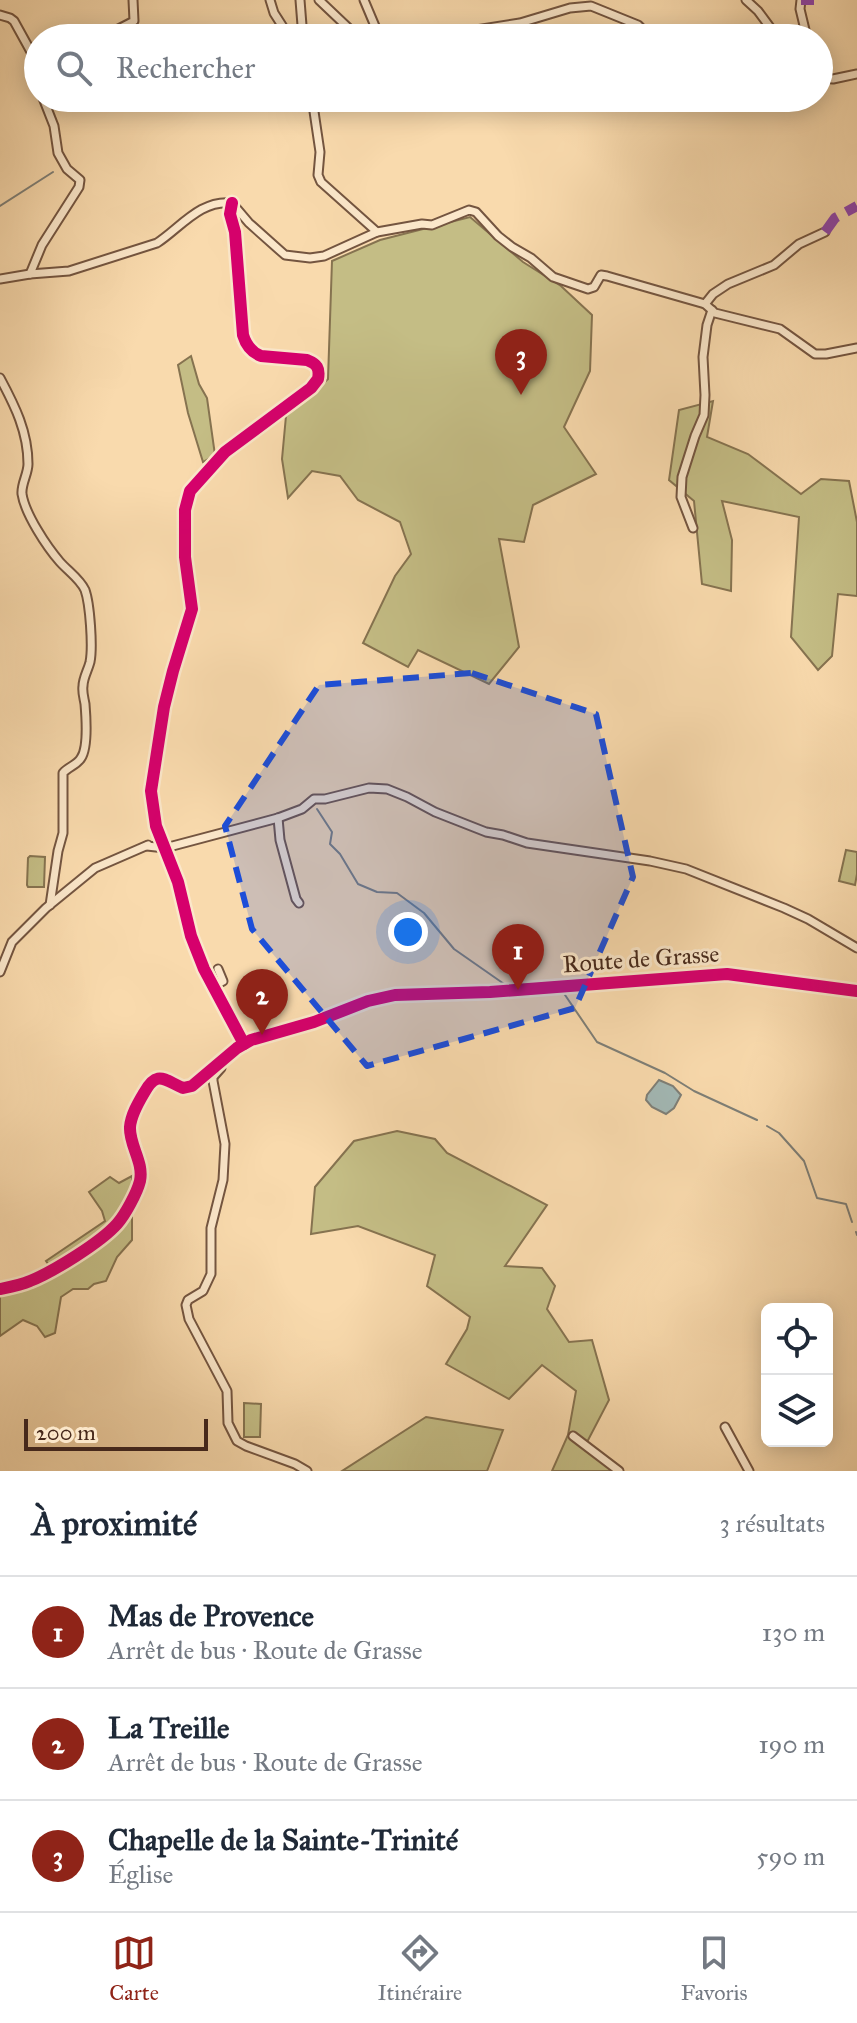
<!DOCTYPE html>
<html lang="fr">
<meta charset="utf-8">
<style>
:root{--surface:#fff;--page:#f2f2f3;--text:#1f2937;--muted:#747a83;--line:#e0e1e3;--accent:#8f2418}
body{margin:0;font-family:"IM FELL Great Primer",serif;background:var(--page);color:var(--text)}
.controls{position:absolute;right:24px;bottom:24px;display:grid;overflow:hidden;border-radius:12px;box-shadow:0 4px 20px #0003}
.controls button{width:72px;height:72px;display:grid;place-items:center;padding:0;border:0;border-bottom:2px solid var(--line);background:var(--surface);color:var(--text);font:40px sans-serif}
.scale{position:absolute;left:24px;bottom:20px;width:184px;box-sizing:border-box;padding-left:8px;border:4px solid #47291b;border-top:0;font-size:22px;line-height:28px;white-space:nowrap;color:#47291b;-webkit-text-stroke:6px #fbe7ca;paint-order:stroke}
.you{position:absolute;left:408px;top:932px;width:28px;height:28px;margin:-20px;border:6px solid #fff;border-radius:50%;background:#1a73e8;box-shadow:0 0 0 12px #1a73e833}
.badge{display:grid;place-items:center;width:52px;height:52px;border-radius:50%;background:var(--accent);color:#fff;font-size:26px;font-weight:700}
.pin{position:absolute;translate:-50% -66px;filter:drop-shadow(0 2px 4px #0008)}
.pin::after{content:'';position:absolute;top:42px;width:28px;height:24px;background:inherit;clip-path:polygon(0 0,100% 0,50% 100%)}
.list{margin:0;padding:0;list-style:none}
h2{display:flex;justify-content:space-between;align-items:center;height:104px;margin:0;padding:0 32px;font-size:34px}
h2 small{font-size:26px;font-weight:400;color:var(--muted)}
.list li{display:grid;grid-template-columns:52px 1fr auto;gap:24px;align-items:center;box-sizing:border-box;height:112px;padding:0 32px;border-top:2px solid var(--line)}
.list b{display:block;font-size:30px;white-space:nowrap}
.list p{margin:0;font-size:26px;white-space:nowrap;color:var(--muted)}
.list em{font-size:26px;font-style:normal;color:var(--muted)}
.icon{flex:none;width:44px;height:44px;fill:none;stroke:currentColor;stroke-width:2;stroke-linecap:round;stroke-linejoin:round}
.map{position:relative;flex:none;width:857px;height:1471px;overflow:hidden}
.search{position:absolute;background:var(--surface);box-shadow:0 4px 20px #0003;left:24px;right:24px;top:24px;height:88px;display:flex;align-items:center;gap:20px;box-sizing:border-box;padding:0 28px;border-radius:44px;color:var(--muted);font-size:30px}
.sheet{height:440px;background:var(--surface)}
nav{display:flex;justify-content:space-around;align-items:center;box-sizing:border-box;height:112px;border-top:2px solid var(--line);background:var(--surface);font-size:22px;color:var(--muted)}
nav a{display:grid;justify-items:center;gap:4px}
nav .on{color:var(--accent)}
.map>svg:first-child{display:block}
.green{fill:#c4bd85;stroke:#867350;stroke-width:2}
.water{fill:#a2b8b5;stroke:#7e7f77;stroke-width:2}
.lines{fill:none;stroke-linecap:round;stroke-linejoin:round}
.stream{stroke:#7e7f77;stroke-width:2}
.minor-casing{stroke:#745540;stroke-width:11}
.minor{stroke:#fbe7ca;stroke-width:7}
.quiet{stroke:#8e44ad;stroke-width:10;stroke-dasharray:20 10;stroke-linecap:butt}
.cycleway-casing{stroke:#fbe7ca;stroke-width:17}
.cycleway{stroke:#d6006c;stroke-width:12}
.marked{fill:#1d4ed8;fill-opacity:0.2;stroke:#1d4ed8;stroke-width:6;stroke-dasharray:16 10;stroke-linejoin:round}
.labels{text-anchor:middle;stroke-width:6;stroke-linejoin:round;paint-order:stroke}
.street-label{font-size:24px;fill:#47291b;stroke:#fbe7ca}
</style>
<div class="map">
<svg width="857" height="1471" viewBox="0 0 857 1471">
<rect width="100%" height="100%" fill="#f9daad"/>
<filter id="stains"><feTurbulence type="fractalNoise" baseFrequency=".0025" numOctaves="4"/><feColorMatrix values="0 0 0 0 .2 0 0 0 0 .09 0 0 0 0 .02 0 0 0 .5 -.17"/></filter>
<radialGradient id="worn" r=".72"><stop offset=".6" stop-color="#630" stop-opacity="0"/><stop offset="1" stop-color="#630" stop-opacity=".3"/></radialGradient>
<g class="green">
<path d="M470 217 523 262 561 286 592 315 590 371 564 427 596 474 533 505 524 542 499 539 519 647 489 684 418 650 408 667 363 643 395 576 411 554 400 522 358 500 340 476 312 471 288 498 282 459 286 416 328 379 332 261 380 240Z"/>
<path d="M191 356 199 384 207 398 215 455 203 462 188 413 178 365Z"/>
<path d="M713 401 707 437 748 454 801 494 821 479 849 481 857 522V596L838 594 832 656 818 670 791 637 799 517 722 501 732 540 731 591 702 584 694 501 669 480 679 410Z"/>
<path d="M846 850 857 852V874L855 885 839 881Z"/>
<path d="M30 856 45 857 44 887H28L27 885 28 858Z"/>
<path d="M397 1131 435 1139 447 1153 547 1205 505 1266 542 1268 555 1286 547 1309 569 1342 592 1340 609 1400 586 1444 618 1471H552L568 1435 576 1391 542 1365 509 1399 446 1364 467 1329 470 1317 427 1286 435 1255 358 1226 311 1234 315 1187 354 1141Z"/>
<path d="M132 1176V1240L117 1257 106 1281 94 1284 88 1289H73L61 1297 55 1333 45 1337 37 1326 23 1320 0 1336V1291L54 1272 46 1261 105 1221 102 1211 89 1192 110 1177 119 1183Z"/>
<path d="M244 1403 261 1404 260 1437H244Z"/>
<path d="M426 1417 503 1430 487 1471H342Z"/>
</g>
<path class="water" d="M659 1080 673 1086 681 1095 674 1108 666 1114 652 1107 646 1100 647 1095Z"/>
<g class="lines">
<g class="stream">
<path d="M0 206 53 172"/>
<path d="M317 809 332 832 330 844 340 854 358 884 377 892 397 893 424 913 454 949 507 986"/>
<path d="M563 992 597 1042 665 1073 694 1091 757 1120"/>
<path d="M767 1126 779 1133 804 1161 817 1198 846 1204 852 1222"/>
<path d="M856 1232 857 1235"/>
</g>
<defs>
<g id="minor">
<path d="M270 0 274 13 290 38"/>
<path d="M300 0 303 38"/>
<path d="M319 0 359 38"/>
<path d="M364 0 380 38"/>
<path d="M746 0 758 11 778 38"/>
<path d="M801 0 800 9 807 38"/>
<path d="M0 15 10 18 14 21 35 59 38 71"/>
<path d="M101 38 134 21 133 0"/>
<path d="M425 38 520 23 570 8 591 6 638 25 651 38"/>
<path d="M819 78 833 79 857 74"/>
<path d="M312 98 320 152 318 175 321 182 377 232"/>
<path d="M232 203 230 214 235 232 243 335C246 345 251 352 261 356L307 360C317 364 320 368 318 379L311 388 225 452 190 491 185 510V557L192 609 173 671 164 707 151 791 156 826 178 882 191 936 204 969 244 1044"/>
<path d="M232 203 249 223 285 255 310 258 324 256 377 232 422 224 432 225 469 210 476 212 498 236 512 247 531 258 553 277 588 289 594 287 601 275 607 276 705 304 715 313 780 329 815 354H826L857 348"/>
<path d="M30 274 42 245 79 187 80 180 67 169 58 153 54 126 43 98"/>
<path d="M0 279 30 274 69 271 157 243C180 228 201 199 232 203"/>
<path d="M705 304 713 294 728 284 774 265 799 244 825 232"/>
<path d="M0 378C15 406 28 432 28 464 28 474 21 484 22 494 25 514 47 547 60 562 68 571 80 579 85 590 90 604 93 647 90 662 88 670 83 678 83 686 82 692 84 698 85 704 86 716 88 748 81 758 77 765 68 767 63 773V833L58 851 50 905"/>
<path d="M693 528 681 497 682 477 695 436 704 415 705 395 703 357 707 325 712 310"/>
<path d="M278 818 280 840 296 899 299 903"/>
<path d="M147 846 165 848 278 818 302 809 314 799H325L369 788 387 789 407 797 435 812 486 832 503 835 527 843 650 861 686 869 784 908 808 919 857 948"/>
<path d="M0 972 12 942 46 908 95 868 148 845"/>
<path d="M213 986 223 981 218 969"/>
<path d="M221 1068 213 1077V1081L225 1144 223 1180 211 1228V1274L203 1291 188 1300 186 1305 189 1319 227 1391 228 1423 237 1441 246 1446 295 1464 307 1471"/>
<path d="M0 1289C10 1287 21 1285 30 1281 53 1272 101 1242 117 1224 125 1215 137 1193 140 1181 144 1162 129 1145 130 1127 131 1115 138 1103 144 1093 157 1069 164 1080 183 1088L192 1086 237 1048 251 1040 314 1022 368 1001 395 995 490 992 727 974 857 991"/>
<path d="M725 1427 749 1471"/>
<path d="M573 1436 619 1471"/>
</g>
</defs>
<use href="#minor" class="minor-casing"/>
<use href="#minor" class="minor"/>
<g class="quiet">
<path d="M801 0H814"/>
<path d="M825 232 835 218 857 206"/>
</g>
<defs>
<g id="cycleway">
<path d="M232 203 230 214 235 232 243 335C246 345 251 352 261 356L307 360C317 364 320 368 318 379L311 388 225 452 190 491 185 510V557L192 609 173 671 164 707 151 791 156 826 178 882 191 936 204 969 244 1044"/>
<path d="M0 1289C10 1287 21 1285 30 1281 53 1272 101 1242 117 1224 125 1215 137 1193 140 1181 144 1162 129 1145 130 1127 131 1115 138 1103 144 1093 157 1069 164 1080 183 1088L192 1086 237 1048 251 1040 314 1022 368 1001 395 995 490 992 727 974 857 991"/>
</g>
</defs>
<use href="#cycleway" class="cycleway-casing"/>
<use href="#cycleway" class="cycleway"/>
</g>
<path class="marked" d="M472 673 596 714 633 877 575 1008 367 1066 252 929 225 826 319 685Z"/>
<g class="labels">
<g class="street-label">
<text transform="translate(641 959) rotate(-4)" y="8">Route de Grasse</text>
</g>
</g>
<rect width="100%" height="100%" filter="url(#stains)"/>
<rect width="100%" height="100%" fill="url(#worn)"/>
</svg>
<div class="controls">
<button><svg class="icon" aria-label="locate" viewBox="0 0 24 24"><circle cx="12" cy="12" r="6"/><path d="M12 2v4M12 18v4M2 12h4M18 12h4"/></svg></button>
<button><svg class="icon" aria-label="layers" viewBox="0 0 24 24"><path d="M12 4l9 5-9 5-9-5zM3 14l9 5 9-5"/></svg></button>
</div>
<div class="scale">200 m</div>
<div class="you"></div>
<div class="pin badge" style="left:518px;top:990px">1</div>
<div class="pin badge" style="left:262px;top:1035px">2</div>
<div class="pin badge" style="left:521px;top:395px">3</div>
<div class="search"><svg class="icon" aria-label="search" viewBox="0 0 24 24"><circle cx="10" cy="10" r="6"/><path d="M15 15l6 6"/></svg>Rechercher</div>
</div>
<section class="sheet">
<h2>À proximité<small>3 résultats</small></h2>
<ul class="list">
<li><span class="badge">1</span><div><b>Mas de Provence</b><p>Arrêt de bus · Route de Grasse</p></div><em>130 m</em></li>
<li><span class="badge">2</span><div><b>La Treille</b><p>Arrêt de bus · Route de Grasse</p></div><em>190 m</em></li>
<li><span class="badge">3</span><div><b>Chapelle de la Sainte-Trinité</b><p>Église</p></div><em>590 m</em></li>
</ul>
</section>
<nav>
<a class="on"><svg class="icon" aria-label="map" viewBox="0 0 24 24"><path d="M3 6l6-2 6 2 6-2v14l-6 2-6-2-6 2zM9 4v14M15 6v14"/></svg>Carte</a>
<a><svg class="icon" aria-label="directions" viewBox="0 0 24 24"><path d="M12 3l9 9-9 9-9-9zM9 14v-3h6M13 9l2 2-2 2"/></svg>Itinéraire</a>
<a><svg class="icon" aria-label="saved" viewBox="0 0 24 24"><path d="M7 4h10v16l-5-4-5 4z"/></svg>Favoris</a>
</nav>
